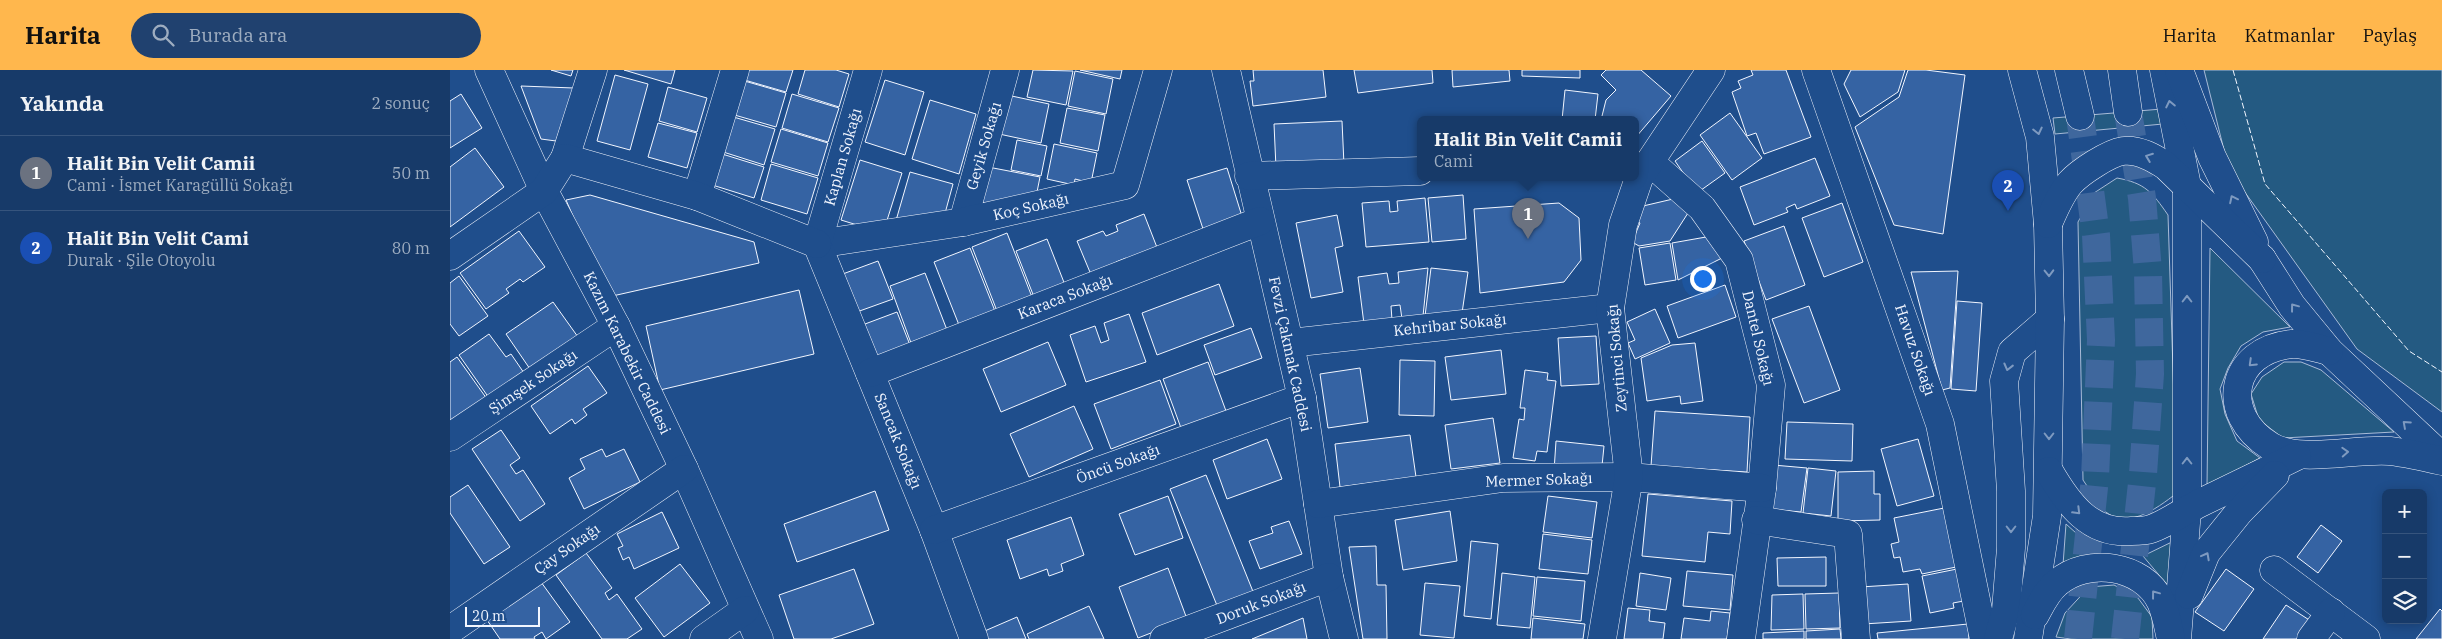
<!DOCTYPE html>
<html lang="tr">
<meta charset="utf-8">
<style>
:root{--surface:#173a69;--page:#20416f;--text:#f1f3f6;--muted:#9eadc0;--line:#36547d;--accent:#ffb74d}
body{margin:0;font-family:"IBM Plex Serif",serif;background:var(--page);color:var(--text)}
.controls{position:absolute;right:15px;bottom:15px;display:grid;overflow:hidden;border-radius:8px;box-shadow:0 2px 12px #0003}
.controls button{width:45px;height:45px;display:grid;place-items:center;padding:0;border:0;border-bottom:1px solid var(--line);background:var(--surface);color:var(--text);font:25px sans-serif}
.scale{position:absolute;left:15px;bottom:12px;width:75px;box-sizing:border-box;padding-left:5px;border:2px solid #f2f6ff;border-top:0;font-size:14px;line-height:18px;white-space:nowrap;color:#f2f6ff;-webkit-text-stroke:4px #1f4e8c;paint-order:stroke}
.you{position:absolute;left:1252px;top:208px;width:18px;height:18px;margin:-12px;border:4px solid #fff;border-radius:50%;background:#1a73e8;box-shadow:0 0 0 8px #1a73e833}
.badge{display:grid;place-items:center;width:32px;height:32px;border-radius:50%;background:var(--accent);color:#fff;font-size:16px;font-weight:700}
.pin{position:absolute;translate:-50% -41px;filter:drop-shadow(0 1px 2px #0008)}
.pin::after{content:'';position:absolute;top:26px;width:18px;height:15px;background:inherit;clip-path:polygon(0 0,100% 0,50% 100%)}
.popup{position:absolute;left:967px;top:46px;width:222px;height:65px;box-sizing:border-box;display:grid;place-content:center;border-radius:8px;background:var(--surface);filter:drop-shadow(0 1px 4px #0005);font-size:16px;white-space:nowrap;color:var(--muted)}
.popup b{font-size:19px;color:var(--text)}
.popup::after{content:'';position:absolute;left:50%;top:100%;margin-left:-10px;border:10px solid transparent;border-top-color:var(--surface)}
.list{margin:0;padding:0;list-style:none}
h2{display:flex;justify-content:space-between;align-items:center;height:65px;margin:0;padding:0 20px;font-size:21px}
h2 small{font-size:16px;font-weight:400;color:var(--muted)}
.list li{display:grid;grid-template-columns:32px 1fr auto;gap:15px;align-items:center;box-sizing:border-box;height:75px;padding:0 20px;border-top:1px solid var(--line)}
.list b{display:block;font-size:19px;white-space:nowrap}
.list p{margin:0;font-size:16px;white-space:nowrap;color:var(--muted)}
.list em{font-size:16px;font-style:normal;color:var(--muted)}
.icon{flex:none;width:28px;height:28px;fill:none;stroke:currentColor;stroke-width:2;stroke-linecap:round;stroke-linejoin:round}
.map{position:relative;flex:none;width:1992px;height:569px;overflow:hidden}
header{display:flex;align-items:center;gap:30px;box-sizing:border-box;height:70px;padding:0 25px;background:var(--accent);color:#111}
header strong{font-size:24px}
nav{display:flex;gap:28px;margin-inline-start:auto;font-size:18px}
.search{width:350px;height:45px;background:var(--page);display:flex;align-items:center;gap:12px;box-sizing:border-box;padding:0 18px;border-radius:28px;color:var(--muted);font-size:19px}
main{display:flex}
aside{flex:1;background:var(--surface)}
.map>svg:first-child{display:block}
.green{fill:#245a82;stroke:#a8bbd7}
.building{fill:#3563a3;stroke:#f2f6ff}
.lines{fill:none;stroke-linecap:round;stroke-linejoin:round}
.highway-tunnel{stroke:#3f679d;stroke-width:28;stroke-dasharray:28 14;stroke-linecap:butt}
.minor-casing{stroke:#f2f6ff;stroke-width:29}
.major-casing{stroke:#f2f6ff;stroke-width:29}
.highway-casing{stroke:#f2f6ff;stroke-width:29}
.minor{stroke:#1f4e8c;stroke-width:28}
.major{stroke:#1f4e8c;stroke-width:28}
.highway{stroke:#1f4e8c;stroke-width:28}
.fence{stroke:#f2f6ff;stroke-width:1;stroke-dasharray:6 2.5;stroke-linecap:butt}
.oneway{stroke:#7e9ac0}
.labels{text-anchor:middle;stroke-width:4;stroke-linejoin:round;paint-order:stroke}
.street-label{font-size:15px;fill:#f2f6ff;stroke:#1f4e8c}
</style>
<header>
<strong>Harita</strong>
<div class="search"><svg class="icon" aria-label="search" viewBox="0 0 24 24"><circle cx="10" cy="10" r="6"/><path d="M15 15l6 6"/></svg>Burada ara</div>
<nav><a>Harita</a><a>Katmanlar</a><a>Paylaş</a></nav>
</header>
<main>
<aside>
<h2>Yakında<small>2 sonuç</small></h2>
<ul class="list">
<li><span class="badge" style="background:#6b7280">1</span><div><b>Halit Bin Velit Camii</b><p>Cami · İsmet Karagüllü Sokağı</p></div><em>50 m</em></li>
<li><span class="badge" style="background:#1a4fb4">2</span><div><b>Halit Bin Velit Cami</b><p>Durak · Şile Otoyolu</p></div><em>80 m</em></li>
</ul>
</aside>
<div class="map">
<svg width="1992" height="569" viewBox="0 0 1992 569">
<rect width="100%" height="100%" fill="#1f4e8c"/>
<g class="green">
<path d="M1754 0H1992V342L1907 279 1779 100Z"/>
<path d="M1712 39 1713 54 1605 64 1603 48Z"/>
<path d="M1667 108C1695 113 1702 122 1718 145L1727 423C1706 439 1675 463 1650 437 1644 429 1639 418 1633 410L1628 152 1644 123Z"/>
<path d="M1760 178 1840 257 1813 262 1791 276 1778 298 1770 319 1775 344 1787 371 1810 388 1757 416Z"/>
<path d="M1834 292H1851L1871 300 1944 362 1833 368 1809 350 1801 324 1812 307Z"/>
<path d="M1616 454 1646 481 1613 495Z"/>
<path d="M1730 468 1724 523 1693 486Z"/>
<path d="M1664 515 1688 528 1702 547 1703 569H1621L1606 567 1615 543 1639 517Z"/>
</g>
<g class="building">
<path d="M101 0H123L121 6Z"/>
<path d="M174 0H225L221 14Z"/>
<path d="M294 0H343L336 22 291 9Z"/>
<path d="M355 0H386L399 4 389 37 348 24Z"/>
<path d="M583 0 623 1 616 35 577 27Z"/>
<path d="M630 0H672L670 9Z"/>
<path d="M803 0H873L876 27 803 36 800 11H804Z"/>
<path d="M904 0H982L983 13 908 23Z"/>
<path d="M1002 0H1059L1060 11 1003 17Z"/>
<path d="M1072 0H1130V8L1072 6Z"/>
<path d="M1156 0H1191L1221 26 1186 67V50H1151L1156 30 1166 20 1151 5Z"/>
<path d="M1301 0H1336L1361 67 1314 84 1306 63 1297 66 1282 22 1291 18 1288 11 1303 5Z"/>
<path d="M1401 0H1455L1448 22 1410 47 1394 14Z"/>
<path d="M1458 0H1476L1515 5 1493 164 1444 155 1405 57 1449 27Z"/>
<path d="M625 1 663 9 656 44 618 36Z"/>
<path d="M165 5 198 14 180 80 147 71Z"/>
<path d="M291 10 336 23 326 57 281 44Z"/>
<path d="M435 10 474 22 455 85 415 72Z"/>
<path d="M71 16 124 18 106 71 91 69Z"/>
<path d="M218 17 257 28 247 62 209 51Z"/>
<path d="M1115 20 1148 24 1145 50H1112Z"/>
<path d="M11 24 32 58 0 78V31Z"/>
<path d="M342 24 389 38 378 72 332 58Z"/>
<path d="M557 25 599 34 591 73 549 64Z"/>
<path d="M480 30 526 44 509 104 462 89Z"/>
<path d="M617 38 655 45 648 81 610 73Z"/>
<path d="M1280 43 1312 88 1282 110 1250 65Z"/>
<path d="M280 46 325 59 314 95 270 81Z"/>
<path d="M892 51 894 95 826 98 824 54Z"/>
<path d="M208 53 247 63 237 98 198 87Z"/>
<path d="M331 59 378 73 368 106 321 92Z"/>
<path d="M567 70 597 76 591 106 561 100Z"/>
<path d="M1252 71 1275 103 1247 123 1225 91Z"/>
<path d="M604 74 647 83 641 113 625 109 624 115 597 109Z"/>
<path d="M25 78 54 117 0 157V97Z"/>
<path d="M269 83 314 97 304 128 259 114Z"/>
<path d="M1365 88 1380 126 1347 139 1345 134 1336 138 1338 142 1304 155 1290 117Z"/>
<path d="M410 90 452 103 433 163 391 150Z"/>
<path d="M321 94 368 108 357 144 311 130Z"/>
<path d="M538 97 590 107 586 127 548 135 531 132Z"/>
<path d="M777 98 795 156 756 168 737 110Z"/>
<path d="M460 102 503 114 494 147 445 154Z"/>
<path d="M140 125 304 172 309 193 158 227 116 130Z"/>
<path d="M1013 125 1016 169 982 172 978 128Z"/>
<path d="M975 128 979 172 916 177 912 133 939 131 940 142 948 141 947 131Z"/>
<path d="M1223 129 1238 143 1220 171 1189 176 1182 172 1190 153 1185 150 1193 136Z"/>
<path d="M1109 133 1129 148 1131 190 1114 212 1030 223 1024 139Z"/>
<path d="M1392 133 1413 192 1374 207 1352 148Z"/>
<path d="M694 144 708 180 678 192 676 188 666 192 668 197 642 207 627 171 653 161 656 166 668 161 666 155Z"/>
<path d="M887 145 893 176 885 178 893 222 861 228 846 153Z"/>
<path d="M1334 156 1355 215 1316 230 1294 171Z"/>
<path d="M69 161 95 197 73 212 70 209 56 219 59 223 36 239 10 203Z"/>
<path d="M557 163 582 227 547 241 522 177Z"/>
<path d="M1256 167 1274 187 1228 210 1222 173Z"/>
<path d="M597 169 615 215 584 227 566 181Z"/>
<path d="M1220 173 1226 210 1195 215 1189 178Z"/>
<path d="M520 178 545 241 509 255 484 192Z"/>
<path d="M428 191 443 229 404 243 390 205Z"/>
<path d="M978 198 973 246 952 249 950 235 941 236 942 250 914 254 908 207 937 203 939 214 949 213 948 202Z"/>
<path d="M981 198 1018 202 1011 250 975 246Z"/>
<path d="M1508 201 1500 318 1492 320 1461 202Z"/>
<path d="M475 203 497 260 461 273 440 216Z"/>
<path d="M9 206 38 246 9 266 0 254V213Z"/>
<path d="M769 214 784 256 707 285 692 243Z"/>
<path d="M1275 215 1286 247 1228 268 1217 236Z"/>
<path d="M349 220 364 284 210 320 196 256Z"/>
<path d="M1507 231 1532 233 1526 321 1501 319Z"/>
<path d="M103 232 128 267 80 299 56 264Z"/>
<path d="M1359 236 1390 320 1354 333 1322 249Z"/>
<path d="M1205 239 1220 273 1185 289 1178 273 1185 270 1177 252Z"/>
<path d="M447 242 462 280 421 296 407 257Z"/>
<path d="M679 244 696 292 636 312 620 265 645 256 651 273 659 270 654 253Z"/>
<path d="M801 258 812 288 765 305 754 275Z"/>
<path d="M39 264 56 287 61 284 74 303 39 328 9 285Z"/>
<path d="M1146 266 1149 314 1111 316 1108 268Z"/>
<path d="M598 272 616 315 551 342 533 299Z"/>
<path d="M1245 273 1253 331 1231 334 1230 326 1197 331 1191 288 1222 275Z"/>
<path d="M1051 280 1056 324 1001 330 995 287Z"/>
<path d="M7 287 37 329 0 354V292Z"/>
<path d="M950 290 985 291 984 346 949 345Z"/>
<path d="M758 292 776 341 731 358 713 309Z"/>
<path d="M138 296 157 323 133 339 137 345 125 354 122 349 100 364 81 336Z"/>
<path d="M910 298 918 352 878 358 870 304Z"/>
<path d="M1075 300 1098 303 1097 310 1106 311 1097 382 1087 381 1085 391 1063 388 1069 349 1074 350 1075 338H1070Z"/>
<path d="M710 310 726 354 661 379 644 334Z"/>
<path d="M624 336 643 379 579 407 560 364Z"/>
<path d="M1205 341 1300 347 1297 402 1201 396Z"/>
<path d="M1043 348 1050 393 1001 399 995 355Z"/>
<path d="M1337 352 1403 354 1402 391 1335 389Z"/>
<path d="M51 360 70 388 60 395 66 404 73 400 95 434 70 451 22 379Z"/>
<path d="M960 365 966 407 890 417 885 374Z"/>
<path d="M817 369 832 409 777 429 763 390Z"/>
<path d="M1468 369 1484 426 1447 436 1431 379Z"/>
<path d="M1106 371 1154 376 1151 406 1104 401Z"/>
<path d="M152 379 156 387 174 379 190 412 134 439 119 408 135 399 130 389Z"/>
<path d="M1323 395 1357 398 1351 442 1318 439Z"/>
<path d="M1358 398 1386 401 1381 446 1353 443Z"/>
<path d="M1424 401V424H1430V450L1388 451V402Z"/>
<path d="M756 405 804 524 768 538 720 419Z"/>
<path d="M18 415 60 477 34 494 0 443V427Z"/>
<path d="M425 421 439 460 347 492 334 454Z"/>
<path d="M1198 424 1282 431 1280 464 1258 462 1255 492 1192 486Z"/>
<path d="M718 426 733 468 685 485 669 444Z"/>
<path d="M1098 426 1147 432 1142 468 1093 462Z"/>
<path d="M1499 437 1511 496 1472 504 1470 499 1453 502 1450 487 1444 488 1441 474 1449 472 1444 448Z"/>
<path d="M1000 441 1007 491 953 500 945 450Z"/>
<path d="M212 442 229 478 184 499 179 487 173 490 168 478 173 476 167 464Z"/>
<path d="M621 447 634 485 611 494 613 501 599 506 597 499 570 509 557 470Z"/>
<path d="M839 451 852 484 810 499 799 471 823 463 821 457Z"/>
<path d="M1871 455 1892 471 1868 503 1847 487Z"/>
<path d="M1093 464 1142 470 1138 504 1089 499Z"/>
<path d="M1021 471 1048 474 1041 549 1014 546Z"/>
<path d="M926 476 927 515H936L937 569H913L899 477Z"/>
<path d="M136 483 162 518 155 523 159 530 167 524 192 559 177 569H152L106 505Z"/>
<path d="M1376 487V516H1328L1327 488Z"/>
<path d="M230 494 260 533 214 567 185 528Z"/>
<path d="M718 498 737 549 688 568 669 517Z"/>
<path d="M1512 498 1519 530 1503 533 1504 538 1480 543 1472 506Z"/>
<path d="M404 499 424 554 381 569H344L329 525Z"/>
<path d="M1776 499 1804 519 1774 561 1745 542Z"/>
<path d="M1237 501 1283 505 1280 540 1233 536Z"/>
<path d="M1052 503 1085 507 1080 558 1047 555Z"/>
<path d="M1190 503 1221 508 1216 540 1186 536Z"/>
<path d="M1087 507 1135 511 1131 551 1083 546Z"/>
<path d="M91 512 120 552 96 569 92 562 84 567 85 569H50L37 550Z"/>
<path d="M975 513 1010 516 1004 568 970 565Z"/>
<path d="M1458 514 1461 551 1413 554 1410 517Z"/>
<path d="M1389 523 1390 558 1356 559 1355 524Z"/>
<path d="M1353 524 1354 559 1321 560 1322 525Z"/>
<path d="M1836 535 1867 555 1858 569H1813Z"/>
<path d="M639 536 654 569H579L577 564Z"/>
<path d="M1178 538 1200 540 1199 551 1215 553 1213 569H1174Z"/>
<path d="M1990 539 1992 541V569H1966Z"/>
<path d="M1261 541 1280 543 1277 569H1231L1234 548 1260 551Z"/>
<path d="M567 547 576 569H532L530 563Z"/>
<path d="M853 548 857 569H802Z"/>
<path d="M1083 548 1135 554 1133 569H1081Z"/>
<path d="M1518 554 1519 569H1428L1427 563Z"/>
<path d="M1390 559 1391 569H1356V561Z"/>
<path d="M1354 561V569H1313V563Z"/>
</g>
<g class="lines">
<g class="highway-tunnel">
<path d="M1628 569 1645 408 1651 270 1646 165 1630 46"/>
<path d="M1675 569 1693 404 1700 304 1698 201 1692 128 1678 42"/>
</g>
<defs>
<g id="minor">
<path d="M39 0 94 121 166 256 234 399 309 569"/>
<path d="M776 0 852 328 879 507 894 569"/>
<path d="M1366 0 1490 354 1534 569"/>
<path d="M115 88 143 0"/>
<path d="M1200 92 1252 138 1289 190 1321 315 1312 418 1291 569"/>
<path d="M799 106 970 101"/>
<path d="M247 126 285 0"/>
<path d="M513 152 555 0"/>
<path d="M367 174 513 152 675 115 708 0"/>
<path d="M367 174 484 460 524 569"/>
<path d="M367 174 418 0"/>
<path d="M0 186 94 121 115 88 247 126 367 174"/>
<path d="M840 273 1160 238"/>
<path d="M420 303 810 151"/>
<path d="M0 367 166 256"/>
<path d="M868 434 1053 408 1179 407 1312 418"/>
<path d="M1306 450 1398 464 1406 569"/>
<path d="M484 460 852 328"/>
<path d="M1824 500 1916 569"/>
<path d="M0 560 234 399"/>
<path d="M254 569 295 540"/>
<path d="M714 569 879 507"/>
<path d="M1152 569 1179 407 1160 238 1173 155 1189 108 1261 0"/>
<path d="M1548 569 1556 540 1561 478V421L1554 311 1562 282 1600 249"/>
<path d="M1861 569 1881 542"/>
</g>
<g id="major">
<path d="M1812 189 1842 236 1879 281 1992 387"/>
<path d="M1879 281C1868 279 1853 273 1842 274 1780 280 1768 344 1820 376 1849 394 1905 378 1940 381 1957 383 1975 387 1992 391"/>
</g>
<g id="highway">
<path d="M1572 0 1590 67 1598 154 1600 249 1597 446 1578 569"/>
<path d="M1619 0 1630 46"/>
<path d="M1672 0 1678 42"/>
<path d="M1714 0 1737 116V440L1727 569"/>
<path d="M1729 0 1762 87 1804 172"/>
<path d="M1598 154C1604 140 1610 125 1620 113 1630 102 1659 83 1673 81 1689 79 1704 88 1716 96L1812 189"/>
<path d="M1599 401C1618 434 1640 465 1682 461 1688 461 1695 461 1701 459 1718 453 1732 442 1748 434 1781 418 1814 402 1847 386"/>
<path d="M1739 525 1756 483 1789 442 1825 405"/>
<path d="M1585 545C1591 534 1597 521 1607 513 1637 487 1693 494 1711 532 1716 543 1718 556 1721 569"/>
</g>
</defs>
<use href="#minor" class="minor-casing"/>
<use href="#major" class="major-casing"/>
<use href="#highway" class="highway-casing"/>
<use href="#minor" class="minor"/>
<use href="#major" class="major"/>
<use href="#highway" class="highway"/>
<path class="fence" d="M1783 0 1815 114 1959 281 1992 302"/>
</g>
<defs><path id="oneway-chevron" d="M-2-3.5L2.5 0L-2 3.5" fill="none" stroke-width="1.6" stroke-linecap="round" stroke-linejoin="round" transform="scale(1.25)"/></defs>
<g class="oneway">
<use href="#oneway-chevron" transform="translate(1720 34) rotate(-102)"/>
<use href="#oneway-chevron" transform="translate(1588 61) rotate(77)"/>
<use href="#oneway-chevron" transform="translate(1699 87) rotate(-159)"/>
<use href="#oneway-chevron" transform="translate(1783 129) rotate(-116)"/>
<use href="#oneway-chevron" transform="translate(1599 203) rotate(89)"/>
<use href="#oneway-chevron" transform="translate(1737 229) rotate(-90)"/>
<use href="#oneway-chevron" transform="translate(1844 237) rotate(-127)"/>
<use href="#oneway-chevron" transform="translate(1802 293) rotate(136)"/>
<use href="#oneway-chevron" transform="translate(1558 297) rotate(104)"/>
<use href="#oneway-chevron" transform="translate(1956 354) rotate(-138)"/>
<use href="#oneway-chevron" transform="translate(1599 366) rotate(90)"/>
<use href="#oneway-chevron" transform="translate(1895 382) rotate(-3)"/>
<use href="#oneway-chevron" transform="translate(1737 391) rotate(-90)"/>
<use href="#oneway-chevron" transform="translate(1627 441) rotate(45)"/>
<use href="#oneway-chevron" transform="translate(1561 459) rotate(90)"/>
<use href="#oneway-chevron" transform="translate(1756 486) rotate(-62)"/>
<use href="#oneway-chevron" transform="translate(1705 524) rotate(-127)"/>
</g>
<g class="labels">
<g class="street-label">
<text transform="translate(534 76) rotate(-74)" y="5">Geyik Sokağı</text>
<text transform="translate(393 87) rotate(-74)" y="5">Kaplan Sokağı</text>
<text transform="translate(581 137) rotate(-13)" y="5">Koç Sokağı</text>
<text transform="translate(615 227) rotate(-21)" y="5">Karaca Sokağı</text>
<text transform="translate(1000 255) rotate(-6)" y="5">Kehribar Sokağı</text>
<text transform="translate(1308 268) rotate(77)" y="5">Dantel Sokağı</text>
<text transform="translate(1465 280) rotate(71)" y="5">Havuz Sokağı</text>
<text transform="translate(177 283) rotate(64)" y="5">Kazım Karabekir Caddesi</text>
<text transform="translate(840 284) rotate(78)" y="5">Fevzi Çakmak Caddesi</text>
<text transform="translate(1167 288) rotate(-95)" y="5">Zeytinci Sokağı</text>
<text transform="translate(83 312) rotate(-34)" y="5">Şimşek Sokağı</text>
<text transform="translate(448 371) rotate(68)" y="5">Sancak Sokağı</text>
<text transform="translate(668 394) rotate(-20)" y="5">Öncü Sokağı</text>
<text transform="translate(1089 410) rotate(-2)" y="5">Mermer Sokağı</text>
<text transform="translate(117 479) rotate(-35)" y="5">Çay Sokağı</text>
<text transform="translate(811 533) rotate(-21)" y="5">Doruk Sokağı</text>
</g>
</g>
</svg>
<div class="controls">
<button>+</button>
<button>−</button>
<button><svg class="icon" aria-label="layers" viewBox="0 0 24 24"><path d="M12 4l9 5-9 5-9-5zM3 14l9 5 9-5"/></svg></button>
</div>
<div class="scale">20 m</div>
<div class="you"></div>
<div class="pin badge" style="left:1078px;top:169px;background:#6b7280">1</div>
<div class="popup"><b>Halit Bin Velit Camii</b>Cami</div>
<div class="pin badge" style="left:1558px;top:141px;background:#1a4fb4">2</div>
</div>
</main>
